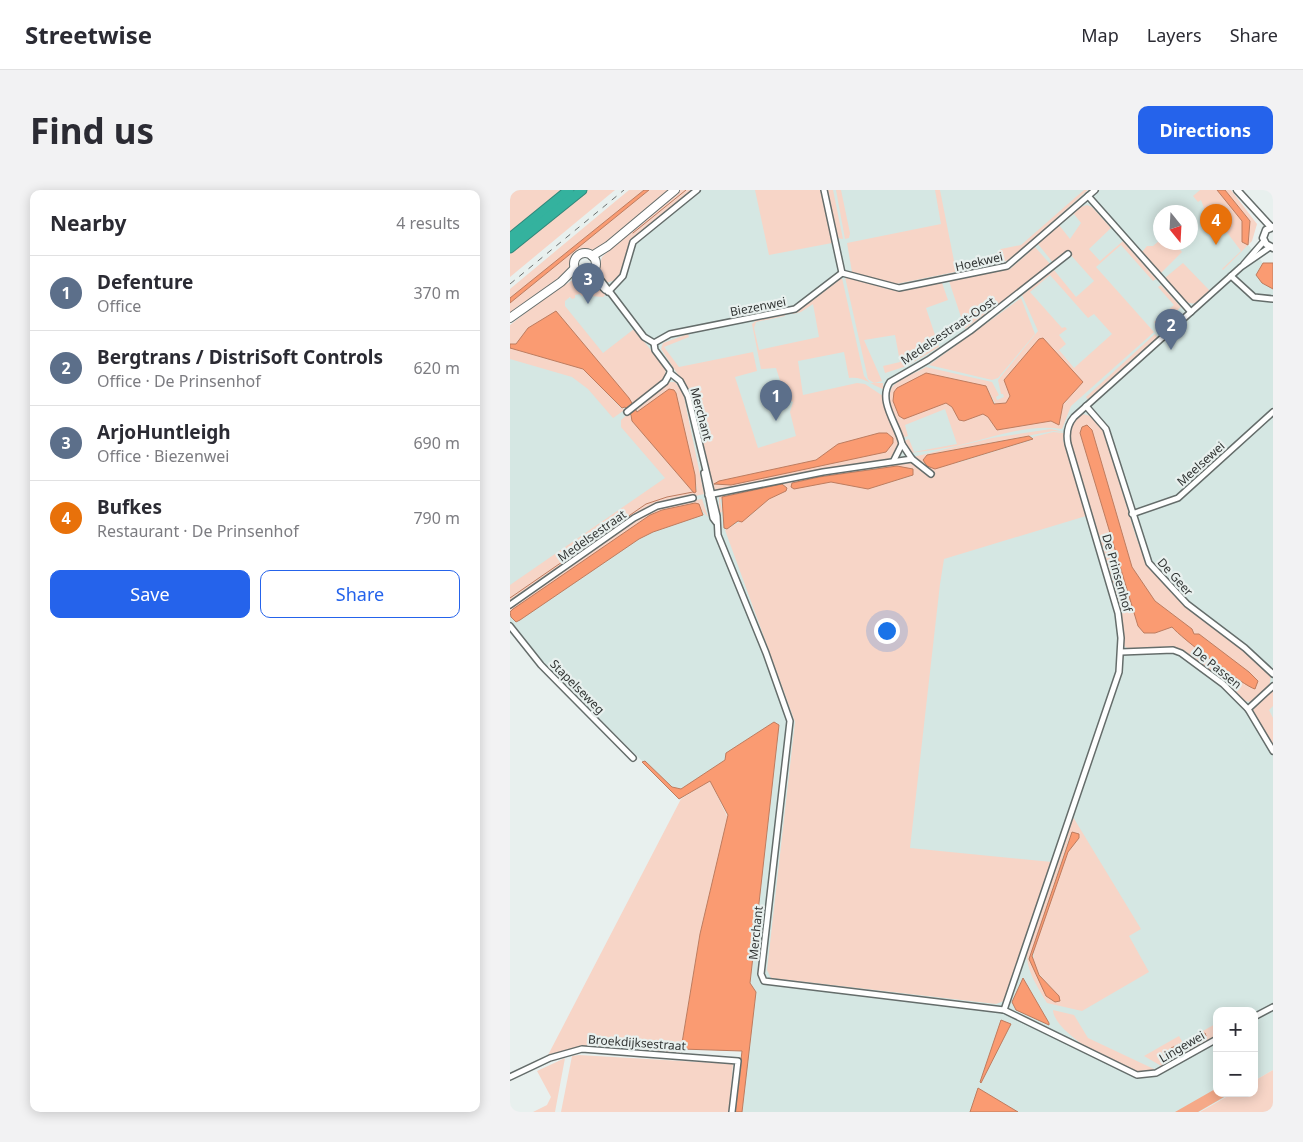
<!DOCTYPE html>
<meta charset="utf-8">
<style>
:root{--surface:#fff;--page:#f2f2f3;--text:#2b2b33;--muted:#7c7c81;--line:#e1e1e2;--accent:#2563eb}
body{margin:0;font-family:"Noto Sans",sans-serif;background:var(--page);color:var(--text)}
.controls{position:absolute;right:15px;bottom:15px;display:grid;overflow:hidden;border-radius:10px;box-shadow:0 2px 12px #0003}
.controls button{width:45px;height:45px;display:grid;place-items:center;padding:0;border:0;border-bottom:1px solid var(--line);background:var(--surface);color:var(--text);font:25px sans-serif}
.compass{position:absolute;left:643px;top:15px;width:45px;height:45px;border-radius:50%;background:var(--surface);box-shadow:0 2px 12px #0003;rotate:162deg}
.you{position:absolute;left:376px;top:440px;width:18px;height:18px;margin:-12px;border:4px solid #fff;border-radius:50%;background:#1a73e8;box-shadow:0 0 0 8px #1a73e833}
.badge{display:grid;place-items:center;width:32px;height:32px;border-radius:50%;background:var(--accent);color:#fff;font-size:16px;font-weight:700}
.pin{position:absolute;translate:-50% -41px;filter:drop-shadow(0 1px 2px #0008)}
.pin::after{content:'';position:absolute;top:26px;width:18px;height:15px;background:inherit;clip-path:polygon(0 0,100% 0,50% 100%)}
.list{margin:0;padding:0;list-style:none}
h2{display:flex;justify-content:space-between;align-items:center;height:65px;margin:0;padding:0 20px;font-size:21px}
h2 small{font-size:16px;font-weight:400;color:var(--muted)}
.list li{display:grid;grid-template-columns:32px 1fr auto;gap:15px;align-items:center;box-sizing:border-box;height:75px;padding:0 20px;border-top:1px solid var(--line)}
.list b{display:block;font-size:19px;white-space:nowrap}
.list p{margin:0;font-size:16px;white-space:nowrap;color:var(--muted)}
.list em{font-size:16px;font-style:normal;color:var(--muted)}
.actions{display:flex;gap:10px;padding:15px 20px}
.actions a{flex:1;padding:11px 0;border:1px solid var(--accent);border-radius:10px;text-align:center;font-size:18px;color:var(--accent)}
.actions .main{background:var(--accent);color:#fff}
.map{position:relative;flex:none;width:763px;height:922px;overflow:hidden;border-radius:10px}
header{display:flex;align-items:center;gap:30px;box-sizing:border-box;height:70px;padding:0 25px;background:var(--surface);border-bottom:1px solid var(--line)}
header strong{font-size:24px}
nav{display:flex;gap:28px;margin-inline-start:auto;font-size:18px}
.intro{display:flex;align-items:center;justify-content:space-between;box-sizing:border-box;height:120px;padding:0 30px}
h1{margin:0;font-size:35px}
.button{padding:12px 22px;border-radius:10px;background:var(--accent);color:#fff;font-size:18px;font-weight:700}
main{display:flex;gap:30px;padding:0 30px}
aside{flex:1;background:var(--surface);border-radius:10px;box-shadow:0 2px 12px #0003}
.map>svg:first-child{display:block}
.built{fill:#d5e7e3;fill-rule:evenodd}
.green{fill:#f7d5c7;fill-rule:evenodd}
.forest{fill:#f5a988}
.water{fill:#fa9b72;stroke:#be7c5f}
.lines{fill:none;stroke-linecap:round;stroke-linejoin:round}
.stream{stroke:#be7c5f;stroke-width:1}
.minor-casing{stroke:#656d6b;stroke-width:8}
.tertiary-casing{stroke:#656d6b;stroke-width:9}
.secondary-casing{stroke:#656d6b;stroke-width:10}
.motorway-casing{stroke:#338679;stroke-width:11}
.minor{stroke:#fff;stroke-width:5}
.tertiary{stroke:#fff;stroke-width:6}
.secondary{stroke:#fff;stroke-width:8}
.motorway{stroke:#34b29e;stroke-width:9}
.rail{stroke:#6b706f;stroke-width:1;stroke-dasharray:6 6;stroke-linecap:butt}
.labels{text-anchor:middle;stroke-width:4.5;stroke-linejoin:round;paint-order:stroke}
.street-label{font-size:12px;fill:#323534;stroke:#e8f0ee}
</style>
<header>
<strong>Streetwise</strong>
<nav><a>Map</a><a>Layers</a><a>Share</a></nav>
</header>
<div class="intro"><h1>Find us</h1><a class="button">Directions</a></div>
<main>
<aside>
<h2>Nearby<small>4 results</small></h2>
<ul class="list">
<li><span class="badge" style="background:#5c6f8a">1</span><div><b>Defenture</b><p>Office</p></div><em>370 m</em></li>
<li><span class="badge" style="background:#5c6f8a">2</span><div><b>Bergtrans / DistriSoft Controls</b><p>Office · De Prinsenhof</p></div><em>620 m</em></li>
<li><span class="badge" style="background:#5c6f8a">3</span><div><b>ArjoHuntleigh</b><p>Office · Biezenwei</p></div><em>690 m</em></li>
<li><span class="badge" style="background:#e8710a">4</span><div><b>Bufkes</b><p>Restaurant · De Prinsenhof</p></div><em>790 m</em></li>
</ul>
<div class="actions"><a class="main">Save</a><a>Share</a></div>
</aside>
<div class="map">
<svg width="763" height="922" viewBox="0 0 763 922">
<rect width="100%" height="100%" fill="#e8f0ee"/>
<path class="built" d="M177 0H710L737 34V53L753 73 763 80V880L744 891V821H707V903H722L689 922H228L236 863 226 801 254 574 165 604 34 473 0 431V138L74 100 87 98 108 62ZM651 22H681V52H651Z"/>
<g class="green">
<path d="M7 0H52L0 43V5Z"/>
<path d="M78 0H105L0 87V64Z"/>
<path d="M119 0H134L0 108V99Z"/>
<path d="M139 0H161L88 59 66 62 57 82 0 125V113Z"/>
<path d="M170 0H184L120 52 109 89 96 93 88 82 92 67 114 46Z"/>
<path d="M245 0H311L322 53 259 65Z"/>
<path d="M318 0H323L333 49 327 48Z"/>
<path d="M326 0H331L340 43 339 48 335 49Z"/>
<path d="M425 0H430L445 76 458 74 460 79 386 94 342 82 337 53 431 34Z"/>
<path d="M574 0H578L500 70 484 74 483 67 491 59 511 55Z"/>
<path d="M690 0H707L732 31V52L738 55 740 31 715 0H721L747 34 742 51 713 80 712 79 731 61 716 41 714 42 695 21 691 10 688 12 683 6Z"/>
<path d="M577 15 582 17 601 38 579 59 590 71 613 51 646 89 643 91 611 55 586 77 644 142 561 216 552 239C517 233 479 249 446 256 431 259 415 261 400 263L394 251 399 249 404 262 447 254 435 219 395 235 398 246 392 248C388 236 372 205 384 195 392 187 406 183 416 177L482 192 489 205 486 207 487 210 494 207 493 204H491L488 190 528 141 512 105 544 80 566 107 584 91 558 62 544 74 528 54 549 35 560 49 571 33 564 24 552 33 568 18ZM540 85 578 128 584 124 602 144 564 178 549 160 556 154 549 145 557 139 555 137 552 138 520 102ZM476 196 486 215 496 213 500 206 557 211 553 214 550 233 541 231 487 240 478 227 473 224 454 231C445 225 444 215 436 213L391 228 383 211Z"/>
<path d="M650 50 651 52 665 53 672 62 651 83 632 62 637 56H643Z"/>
<path d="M525 57 541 75 455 139 439 91 432 93 438 110 416 118 429 157 397 176 375 183 373 176 390 172 385 145 354 150 372 191 364 193 358 189 335 87 386 101 500 79Z"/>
<path d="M673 73 700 101C693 108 686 117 677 112L656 90V87Z"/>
<path d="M68 87 81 89 96 104 93 107 81 106 80 102 72 106 70 104 65 105V108L62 109 60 107 55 111V116L93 163 124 139 156 179 154 190 123 214 46 121 18 138 6 154H0V135L23 117 26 112Z"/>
<path d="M332 88 354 186 360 193H373V199C360 194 353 186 339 188L334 162 288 171 293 205 347 193 355 194 373 206 390 255 383 266 377 270 204 302 178 200 151 159 153 153 178 144 179 147 154 157 169 177 243 162 247 181 225 187 248 258 286 246 280 222 283 212 276 209 266 178 251 179 242 134 247 130 275 124V126L246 132 244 138 249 160 309 147 303 114 291 122 283 124 282 122 288 121ZM369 243H377L381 246 376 262 221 295H205L209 291 306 270 328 254Z"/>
<path d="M651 95 671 117 648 137 644 132 664 115 648 97Z"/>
<path d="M511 108 525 144 488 188 482 190 419 175Z"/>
<path d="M645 144 648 148 579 211 576 207Z"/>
<path d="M0 158 73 179 111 218 116 219 103 228 78 199 62 187 0 169Z"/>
<path d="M160 192H165L173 202 194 304 147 315 0 413V395L155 288 111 237V230L118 224H120L122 231 184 303 187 299 166 203 129 222 126 220Z"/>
<path d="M572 224 581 226 594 242 626 347 637 374 674 415 726 454 760 485C763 497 751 505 742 512L734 511 712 489 670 459 664 457 619 459 614 456 609 416 559 250 564 230ZM572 237 603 312 622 377 645 411 682 439 684 444H689L739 482 741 498 672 447 662 437 645 443 592 315 570 243Z"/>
<path d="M541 239 554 242 543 241 415 265 447 273 522 250 523 247 543 242 554 243 553 250 576 326 434 369 430 394 400 658 542 672 494 811 486 814 261 788 257 780 285 532 215 340 240 326 259 309 276 301 277 298 273 294 213 307 210 310 212 322 209 323V305L291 287 398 271 415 278 403 267 482 248ZM367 278H402V286L358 299 323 292H308L284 299 281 297 282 293Z"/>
<path d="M192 309 198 327 185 313 152 320 140 325 0 422V417L127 328 158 315Z"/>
<path d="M763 500V516L759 520 763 528V557L743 521 745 516Z"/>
<path d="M200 591 218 628 190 744 170 863C128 860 77 847 37 867L171 609Z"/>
<path d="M563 627 631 739 619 746 639 782 572 821 537 813C528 797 516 781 517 762ZM560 645 569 646V648L558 662C551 681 519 760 524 774 529 790 546 796 549 812H547L536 806 519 769Z"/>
<path d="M543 820 564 825 578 848 646 880C640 883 634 884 627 882 606 877 544 843 543 820Z"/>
<path d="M707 833V846L653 877 634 866 669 846 673 853 658 865 673 860 695 843 684 846Z"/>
<path d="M69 865 223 874 219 922H51L62 866Z"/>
<path d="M55 868 45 922H23L37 915 41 907 27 881Z"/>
<path d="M763 880V922H690L723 903H744V891Z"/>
</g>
<path class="forest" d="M707 898V903H721L688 922H665Z"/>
<g class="water">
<path d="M134 0H139L0 113V108Z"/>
<path d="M707 0H715L740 31 738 55 732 52V31Z"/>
<path d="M753 73H763V99L752 93 746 85Z"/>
<path d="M46 121 119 208 127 222 159 199 164 200 166 203 185 285 186 302 184 303 122 231 121 225 115 217 112 218 73 179 0 158V154H6L18 138Z"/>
<path d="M533 148 573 192 553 214 549 235 541 231 487 240 478 227 473 224 454 231 449 230 442 217 436 213 394 229 389 226 383 211 384 202 387 198 416 183 476 196 484 214 496 213 500 206 494 190 529 149Z"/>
<path d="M577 235 582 240 622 377 645 411 682 439 684 444H689L739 482 748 491 745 499C735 497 670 447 662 437L645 443H634L628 436 570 243 572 237Z"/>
<path d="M369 243H377L383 248V253L376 262 221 295 204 294 209 291 306 270 328 254Z"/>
<path d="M519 246 523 249 425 279 417 276 413 270 417 265Z"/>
<path d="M387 276 403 279V285L358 299 321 292 284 299 281 297 282 293 309 287Z"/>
<path d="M272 294 277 298 276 301 259 309 232 332 228 331 217 339 214 338 212 307Z"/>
<path d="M185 313 189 314 193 325 143 342 129 349 10 430 6 432 1 427 0 422 3 419 140 325 152 320Z"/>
<path d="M264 532 269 535 240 793 246 802 232 922H225L232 861 171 859 190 744 218 625 200 591 169 609 132 572 135 571 162 597 171 599 215 570 216 563Z"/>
<path d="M562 642 569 644V648L558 662 522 766 529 785 549 806 550 811 545 812 536 806 519 769Z"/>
<path d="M513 788 539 833V835L506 820 502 812Z"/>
<path d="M491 830 501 834 471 893 470 892Z"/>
<path d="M695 843 696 846 666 864 661 866 656 863 661 858Z"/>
<path d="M468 898 508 922H460Z"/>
</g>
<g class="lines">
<g class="stream">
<path d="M123 43 176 0"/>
<path d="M0 408 136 314 157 307 183 302"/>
</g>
<defs>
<g id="minor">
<path d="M314 0 332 83"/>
<path d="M578 6 681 122"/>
<path d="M734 74 754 51"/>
<path d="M84 81 134 147 144 153 160 144 285 119 332 83"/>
<path d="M332 83 389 98 497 76 585 0"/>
<path d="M80 85 95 100"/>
<path d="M721 86 744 107 763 109"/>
<path d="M98 102 113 86 123 52 187 0"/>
<path d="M144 153 145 160 160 180V183L170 191 178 206 207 326 208 345 256 463 280 531 251 784 254 791 494 820 627 885 646 883 707 849"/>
<path d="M576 216 596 239 639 373 677 414 735 458 763 484"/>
<path d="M117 222 155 192 160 183"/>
<path d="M392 254 402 269 421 284"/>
<path d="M384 270 392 254C388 235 367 211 380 192L418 170 460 141 558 64"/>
<path d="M194 283 203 328 206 332"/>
<path d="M198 305 313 282 402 269"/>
<path d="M622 324 668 308 763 222"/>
<path d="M0 415 124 328 147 316 183 308"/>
<path d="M0 436 31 475 123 568"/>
<path d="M611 462 663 460 671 463 713 494 738 519 763 561"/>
<path d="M738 519 763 496"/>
<path d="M494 820 609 482 611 448 608 423 558 254C556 244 558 234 564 227L731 77 760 57"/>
<path d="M744 827 763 817"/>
<path d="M0 887 40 868 72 859 228 871 222 922"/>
</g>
<g id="tertiary">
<path d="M727 0 761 37"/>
<path d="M763 37 756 40 753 48 756 54 763 58"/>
</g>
<g id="secondary">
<circle cx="75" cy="74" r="11"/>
<path d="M82 66 98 56 165 0"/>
<path d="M0 128 51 92 64 79"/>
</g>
<g id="motorway">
<path d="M0 48 59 0"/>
<path d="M0 58 72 0"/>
</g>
</defs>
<use href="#minor" class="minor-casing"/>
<use href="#tertiary" class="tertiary-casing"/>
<use href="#secondary" class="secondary-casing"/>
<use href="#motorway" class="motorway-casing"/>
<use href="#minor" class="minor"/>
<use href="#tertiary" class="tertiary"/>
<use href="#secondary" class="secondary"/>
<use href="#motorway" class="motorway"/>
<g class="rail">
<path d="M0 2 2 0"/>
<path d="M0 94 114 0"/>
</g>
</g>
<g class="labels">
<g class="street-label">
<text transform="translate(469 72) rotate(-13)" y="4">Hoekwei</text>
<text transform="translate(248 117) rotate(-11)" y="4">Biezenwei</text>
<text transform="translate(438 141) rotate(-34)" y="4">Medelsestraat-Oost</text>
<text transform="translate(191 224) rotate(75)" y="4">Merchant</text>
<text transform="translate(691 274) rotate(-42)" y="4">Meelsewei</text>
<text transform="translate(82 346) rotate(-35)" y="4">Medelsestraat</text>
<text transform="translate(607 383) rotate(74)" y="4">De Prinsenhof</text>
<text transform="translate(665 387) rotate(48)" y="4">De Geer</text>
<text transform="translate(707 478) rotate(39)" y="4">De Passen</text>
<text transform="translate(67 497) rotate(45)" y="4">Stapelseweg</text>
<text transform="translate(246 743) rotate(-84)" y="4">Merchant</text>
<text transform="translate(127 853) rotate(4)" y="4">Broekdijksestraat</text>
<text transform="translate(672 857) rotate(-30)" y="4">Lingewei</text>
</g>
</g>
</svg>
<div class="controls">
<button>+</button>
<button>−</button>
</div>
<svg class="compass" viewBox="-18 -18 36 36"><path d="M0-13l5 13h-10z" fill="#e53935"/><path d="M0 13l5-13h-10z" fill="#7c7c81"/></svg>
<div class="you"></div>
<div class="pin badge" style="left:266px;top:231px;background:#5c6f8a">1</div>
<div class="pin badge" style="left:661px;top:160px;background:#5c6f8a">2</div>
<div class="pin badge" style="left:78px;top:114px;background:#5c6f8a">3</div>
<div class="pin badge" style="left:706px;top:55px;background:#e8710a">4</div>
</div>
</main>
